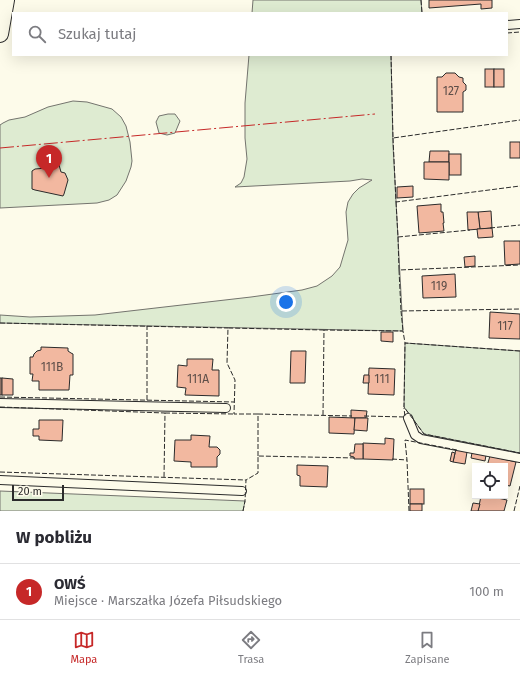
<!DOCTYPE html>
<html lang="pl">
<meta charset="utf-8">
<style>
:root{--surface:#fff;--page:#f2f2f3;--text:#2b2b33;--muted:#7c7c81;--line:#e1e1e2;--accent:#c62828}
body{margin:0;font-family:"Fira Sans",sans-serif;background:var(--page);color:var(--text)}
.controls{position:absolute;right:12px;bottom:12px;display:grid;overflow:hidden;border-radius:0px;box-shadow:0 4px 16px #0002}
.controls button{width:36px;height:36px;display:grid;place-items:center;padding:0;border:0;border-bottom:1px solid var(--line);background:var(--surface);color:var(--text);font:20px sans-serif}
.scale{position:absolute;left:12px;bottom:10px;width:52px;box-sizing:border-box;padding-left:4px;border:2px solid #2b2b2b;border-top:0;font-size:11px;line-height:14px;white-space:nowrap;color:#2b2b2b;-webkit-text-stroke:3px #fdfbea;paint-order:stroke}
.you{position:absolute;left:286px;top:302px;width:14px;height:14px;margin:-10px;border:3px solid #fff;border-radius:50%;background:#1a73e8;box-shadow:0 0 0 6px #1a73e833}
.badge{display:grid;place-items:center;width:26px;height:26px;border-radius:50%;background:var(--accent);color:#fff;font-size:13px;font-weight:700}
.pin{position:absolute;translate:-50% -33px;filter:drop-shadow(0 1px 2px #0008)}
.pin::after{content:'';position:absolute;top:21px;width:14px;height:12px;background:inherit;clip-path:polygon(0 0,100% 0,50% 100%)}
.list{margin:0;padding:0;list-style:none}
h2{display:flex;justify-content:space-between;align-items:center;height:52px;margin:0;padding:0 16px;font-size:17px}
h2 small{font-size:13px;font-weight:400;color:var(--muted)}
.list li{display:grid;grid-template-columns:26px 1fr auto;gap:12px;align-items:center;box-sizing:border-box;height:56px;padding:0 16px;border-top:1px solid var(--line)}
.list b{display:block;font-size:15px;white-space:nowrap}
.list p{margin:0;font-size:13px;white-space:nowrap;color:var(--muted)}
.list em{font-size:13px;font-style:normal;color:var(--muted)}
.icon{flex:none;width:22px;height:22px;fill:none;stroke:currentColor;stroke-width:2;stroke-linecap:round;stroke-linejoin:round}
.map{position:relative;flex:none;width:520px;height:511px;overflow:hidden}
.search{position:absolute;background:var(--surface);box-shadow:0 4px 16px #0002;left:12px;right:12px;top:12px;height:44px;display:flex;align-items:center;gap:10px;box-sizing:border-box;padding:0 14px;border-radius:0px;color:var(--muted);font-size:15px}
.sheet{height:108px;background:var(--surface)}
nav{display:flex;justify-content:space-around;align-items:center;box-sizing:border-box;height:56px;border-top:1px solid var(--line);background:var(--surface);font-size:11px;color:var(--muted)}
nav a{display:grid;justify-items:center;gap:2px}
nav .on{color:var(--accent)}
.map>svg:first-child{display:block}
.green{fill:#deebd1;stroke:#74746e}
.building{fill:#f2b8a0;stroke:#2b2b2b}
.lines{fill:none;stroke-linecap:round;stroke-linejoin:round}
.service-casing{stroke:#2b2b2b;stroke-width:10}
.minor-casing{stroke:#2b2b2b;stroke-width:18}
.service{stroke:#fdfbea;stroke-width:8}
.minor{stroke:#fdfbea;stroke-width:16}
.fence{stroke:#2b2b2b;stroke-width:1;stroke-dasharray:5 2;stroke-linecap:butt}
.power{stroke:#c62828;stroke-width:1;stroke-dasharray:14 3 2 3;stroke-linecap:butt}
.labels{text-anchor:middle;stroke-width:3;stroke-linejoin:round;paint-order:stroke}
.number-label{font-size:12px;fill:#5d4e48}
</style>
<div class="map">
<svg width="520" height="511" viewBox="0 0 520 511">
<rect width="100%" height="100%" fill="#fdfbea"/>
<g class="green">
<path d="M253 0H421L422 13H252Z"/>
<path d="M249 55H391L393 145 403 331 0 323V315L30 317 95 315 251 297 302 290 317 286 332 276 340 267 348 240 346 212 348 202 353 194 359 188 372 180 362 179 350 181 235 187 241 183 244 177 247 159 245 138V103Z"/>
<path d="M73 101 87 102 112 109 121 117 126 126 130 142 132 161 131 167 126 181 117 195 109 200 97 203 0 208V125L3 123 9 120 25 117 48 107Z"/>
<path d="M168 114H175L180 121 175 133 167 135 159 133 156 122 159 116Z"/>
<path d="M405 343 520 351V453L424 434 404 407Z"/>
<path d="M0 491 245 501 243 511H0Z"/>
</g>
<g class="building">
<path d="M429 0H492V8L481 9V4L429 8Z"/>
<rect x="485" y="69" width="9" height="18"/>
<rect x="494" y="69" width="10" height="18"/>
<path d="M446 73H455L459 77 463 78V82L466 85V90L463 92V112H437V77H442Z"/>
<rect x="510" y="142" width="10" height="16"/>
<path d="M430 151H449V162H429Z"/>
<rect x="449" y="154" width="12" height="21"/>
<path d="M53 161 56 162 59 165 61 172 65 173 68 180 64 194 63 196 35 190 32 189V171L35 169 46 168 48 164Z"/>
<path d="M424 162H449V180L424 179Z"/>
<path d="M413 186V197L397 198V187Z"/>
<path d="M441 204V212H443L444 223H443L444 231 419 233 417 206Z"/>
<path d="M491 211 492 228 480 229 478 212Z"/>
<path d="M467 212H478L480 229 468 230Z"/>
<path d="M492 228 493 237 478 238 477 229Z"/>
<path d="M504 241H520V264L505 265Z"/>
<path d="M475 256V266L465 267 464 257Z"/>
<path d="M455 274 456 297 423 298 422 276Z"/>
<path d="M490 312 520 314V339L489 338Z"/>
<path d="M381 332H393V342L381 341Z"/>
<path d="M41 347 68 348V351L71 353 73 354V375H70L69 390H39V381H32L33 374H30V357H33L34 354 37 351 41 350Z"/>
<path d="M291 351H306L305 383H290Z"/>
<path d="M187 359H213L212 370H219V396L185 395 186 388 177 387 178 365 187 366Z"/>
<path d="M369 368 395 369 394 395 368 394Z"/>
<path d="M364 375H369V383H363Z"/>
<rect x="0" y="378" width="2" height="17"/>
<path d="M2 378 13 379V395H2Z"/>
<path d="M351 410 367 411 366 418H351Z"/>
<path d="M329 417 355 418 354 434 329 433Z"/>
<path d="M355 418H368L367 431 354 430Z"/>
<path d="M39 420H63L62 441 39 440V436H33V429H39Z"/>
<path d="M191 435 210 436 209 447H217L220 450V454L217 457V467H191V462L174 461 175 440H191Z"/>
<path d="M385 438 394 439 393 460 363 459V443L385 444Z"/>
<path d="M355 444H363V459H354V457L350 456V453H354Z"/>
<path d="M456 449 467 452 465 464 453 462Z"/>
<path d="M452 452 455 453 453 462 450 461Z"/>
<path d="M472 453 486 455 485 461 471 458Z"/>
<path d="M490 456 516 462 510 486 505 485V466H487Z"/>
<path d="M297 465 328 466 327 487 300 486V476L297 475Z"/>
<rect x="410" y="489" width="14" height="15"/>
<path d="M481 496H488L507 500 504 511H478Z"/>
<path d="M473 503 480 504 478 511H471Z"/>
<rect x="410" y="504" width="12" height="7"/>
</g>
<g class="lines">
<defs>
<g id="service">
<path d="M507 25 520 24"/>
<path d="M0 403 226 408"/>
<path d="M408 418 415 435 421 439 520 458"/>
<path d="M0 480 242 491"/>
</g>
<path id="minor" d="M0 34 6 0"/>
</defs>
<use href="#service" class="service-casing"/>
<use href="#minor" class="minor-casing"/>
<use href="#service" class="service"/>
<use href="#minor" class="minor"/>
<g class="fence">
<path d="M421 0 422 13"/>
<path d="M507 33 520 32"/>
<path d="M391 55 393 138 520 120"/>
<path d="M393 138 396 202 520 186"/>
<path d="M396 202 398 237 470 230"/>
<path d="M490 228 520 225"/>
<path d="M398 237 399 270 520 265"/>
<path d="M399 270 401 311 520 309"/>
<path d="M401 311 403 331"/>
<path d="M0 323 228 328"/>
<path d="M520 351 405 343 404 407 424 434 520 453"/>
<path d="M0 397 234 402"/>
<path d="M147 400V326"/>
<path d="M0 407 165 413 164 478"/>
<path d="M165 413 234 414"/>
<path d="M258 414H234L235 380 227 363 228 328 324 330"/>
<path d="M323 415 324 330 403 331 405 343"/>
<path d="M364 416 405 417 404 408"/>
<path d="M258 456V414L352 416"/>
<path d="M392 459 407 460"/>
<path d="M0 472 246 480"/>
<path d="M243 511 245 501 246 480 258 473V456L356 458"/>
<path d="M409 511 407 460 405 440 457 450"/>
<path d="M514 511 520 486"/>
</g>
<path class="power" d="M0 148 375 114"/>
</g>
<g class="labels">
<g class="number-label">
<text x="451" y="95">127</text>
<text x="439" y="290">119</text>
<text x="505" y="330">117</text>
<text x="52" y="371">111B</text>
<text x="198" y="383">111A</text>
<text x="382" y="383">111</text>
</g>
</g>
</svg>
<div class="controls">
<button><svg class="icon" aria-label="locate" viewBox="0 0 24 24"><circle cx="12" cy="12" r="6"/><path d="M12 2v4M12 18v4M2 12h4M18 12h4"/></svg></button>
</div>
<div class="scale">20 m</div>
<div class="you"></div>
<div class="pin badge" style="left:49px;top:178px">1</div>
<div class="search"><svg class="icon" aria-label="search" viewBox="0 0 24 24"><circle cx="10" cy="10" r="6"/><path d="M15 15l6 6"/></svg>Szukaj tutaj</div>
</div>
<section class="sheet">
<h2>W pobliżu<small></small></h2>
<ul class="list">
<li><span class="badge">1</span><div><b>OWŚ</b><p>Miejsce · Marszałka Józefa Piłsudskiego</p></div><em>100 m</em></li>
</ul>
</section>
<nav>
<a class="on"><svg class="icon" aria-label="map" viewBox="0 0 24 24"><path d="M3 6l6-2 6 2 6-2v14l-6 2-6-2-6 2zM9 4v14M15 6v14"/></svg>Mapa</a>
<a><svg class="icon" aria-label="directions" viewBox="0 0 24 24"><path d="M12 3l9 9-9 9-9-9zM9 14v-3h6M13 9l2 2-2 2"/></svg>Trasa</a>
<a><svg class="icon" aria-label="saved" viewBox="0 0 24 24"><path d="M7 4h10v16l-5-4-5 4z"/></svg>Zapisane</a>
</nav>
